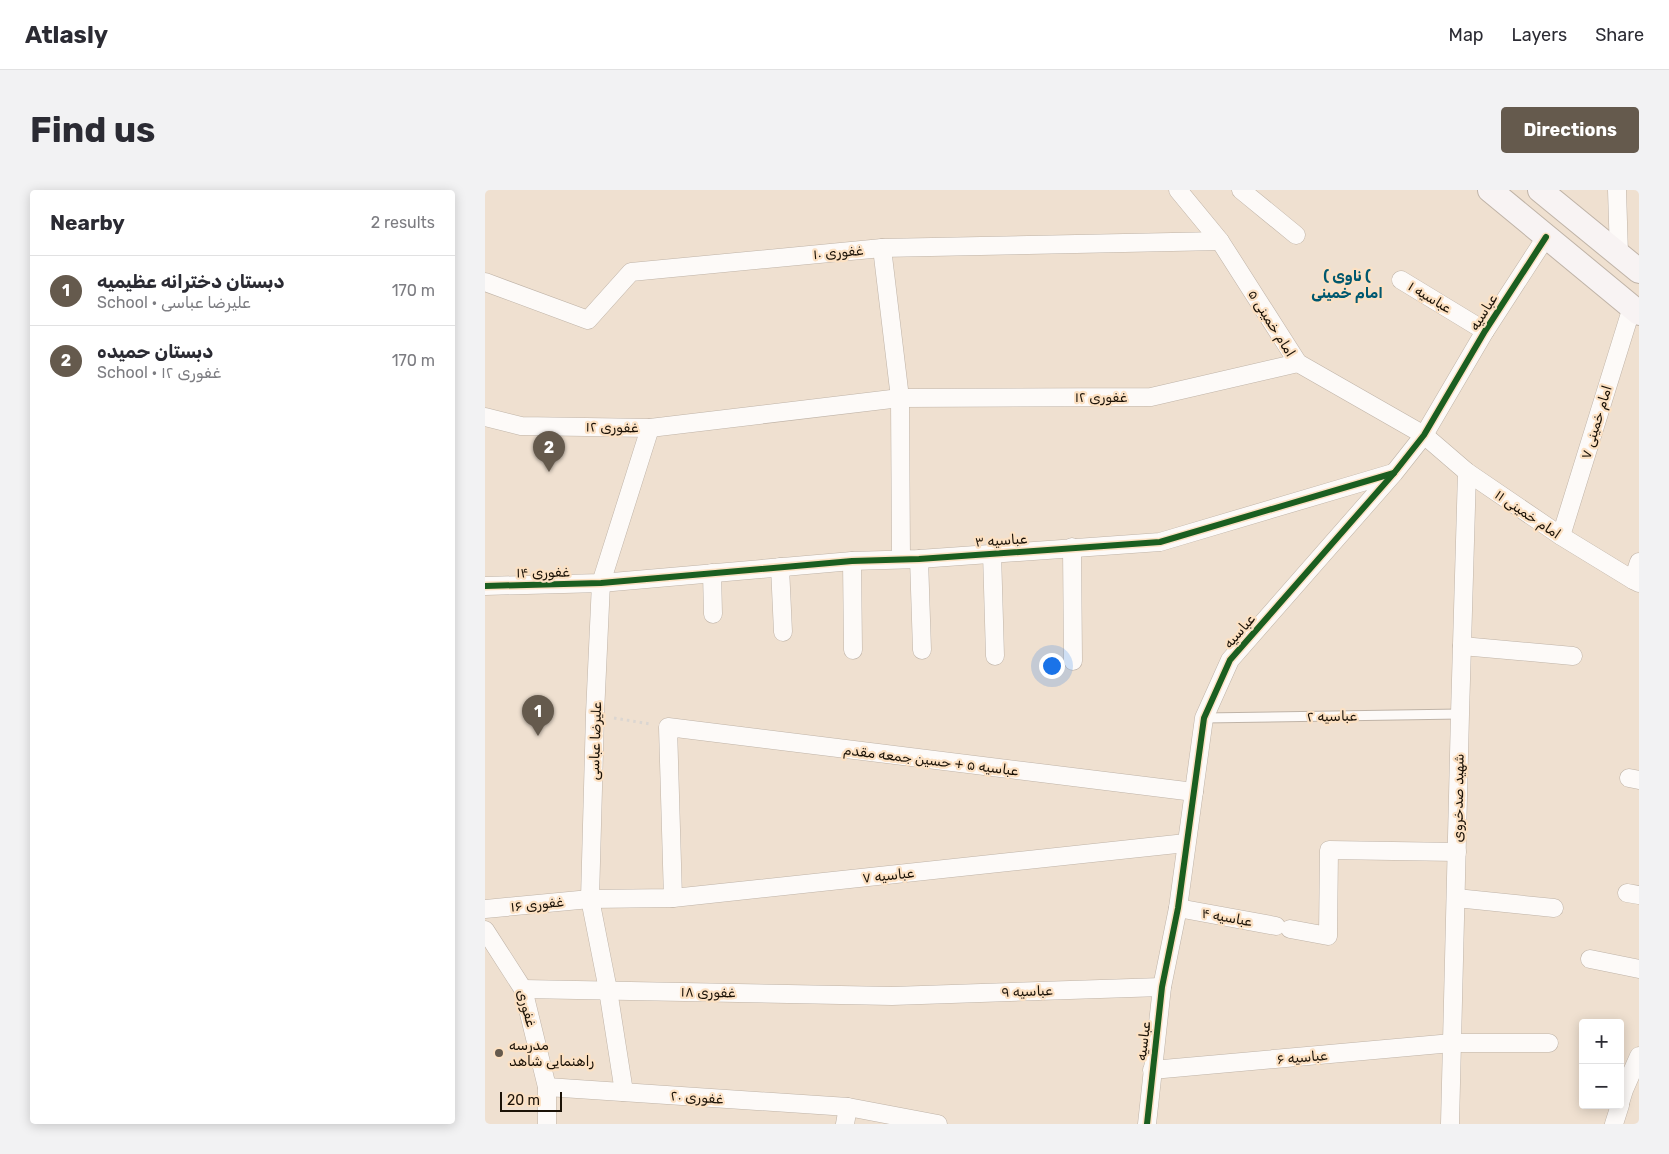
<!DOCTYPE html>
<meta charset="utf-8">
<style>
:root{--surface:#fff;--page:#f2f2f3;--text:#2b2b33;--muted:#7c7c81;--line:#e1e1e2;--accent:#655a4d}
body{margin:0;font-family:Rubik,Vazirmatn,sans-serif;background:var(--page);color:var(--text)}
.controls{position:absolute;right:15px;bottom:15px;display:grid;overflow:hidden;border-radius:5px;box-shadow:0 2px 12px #0003}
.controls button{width:45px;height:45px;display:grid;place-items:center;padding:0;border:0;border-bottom:1px solid var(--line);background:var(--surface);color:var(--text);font:25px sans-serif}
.scale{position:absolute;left:15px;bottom:12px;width:62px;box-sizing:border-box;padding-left:5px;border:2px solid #1b1207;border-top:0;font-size:14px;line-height:18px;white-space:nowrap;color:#1b1207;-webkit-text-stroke:4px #fce1c3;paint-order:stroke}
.you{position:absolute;left:566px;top:475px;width:18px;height:18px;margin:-12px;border:4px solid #fff;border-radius:50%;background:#1a73e8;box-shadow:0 0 0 8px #1a73e833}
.badge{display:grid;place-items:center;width:32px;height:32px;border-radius:50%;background:var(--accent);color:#fff;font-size:16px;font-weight:700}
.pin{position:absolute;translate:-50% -41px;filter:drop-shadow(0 1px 2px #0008)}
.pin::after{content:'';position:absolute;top:26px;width:18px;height:15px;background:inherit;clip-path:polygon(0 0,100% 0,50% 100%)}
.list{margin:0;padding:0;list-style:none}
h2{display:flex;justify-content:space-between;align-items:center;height:65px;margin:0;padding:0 20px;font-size:21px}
h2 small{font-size:16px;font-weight:400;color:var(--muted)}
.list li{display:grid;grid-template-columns:32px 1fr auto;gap:15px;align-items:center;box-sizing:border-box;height:70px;padding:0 20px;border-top:1px solid var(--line)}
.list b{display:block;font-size:19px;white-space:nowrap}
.list p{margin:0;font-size:16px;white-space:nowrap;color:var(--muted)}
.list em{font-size:16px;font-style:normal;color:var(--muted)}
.map{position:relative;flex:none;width:1154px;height:934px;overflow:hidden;border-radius:5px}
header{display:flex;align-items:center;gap:30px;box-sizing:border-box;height:70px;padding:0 25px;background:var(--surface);border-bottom:1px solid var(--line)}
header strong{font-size:24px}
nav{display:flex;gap:28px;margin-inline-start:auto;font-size:18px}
.intro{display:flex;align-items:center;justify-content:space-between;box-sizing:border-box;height:120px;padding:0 30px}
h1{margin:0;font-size:35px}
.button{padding:12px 22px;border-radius:5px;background:var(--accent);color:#fff;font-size:18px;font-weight:700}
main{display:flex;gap:30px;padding:0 30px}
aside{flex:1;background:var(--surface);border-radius:5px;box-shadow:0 2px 12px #0003}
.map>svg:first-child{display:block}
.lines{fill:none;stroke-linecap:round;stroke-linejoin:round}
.lane-casing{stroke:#bfb3a7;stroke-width:11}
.street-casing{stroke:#bfb3a7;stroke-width:19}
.secondary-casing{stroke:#bfb3a7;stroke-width:26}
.path{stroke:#dbd6d1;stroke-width:3;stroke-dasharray:2.5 4;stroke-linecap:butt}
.lane{stroke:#fdfaf8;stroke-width:9}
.street{stroke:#fdfaf8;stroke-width:18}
.secondary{stroke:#f8f3f3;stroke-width:24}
.cycleway-casing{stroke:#fce1c3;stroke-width:9}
.cycleway{stroke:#1b5e20;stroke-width:6}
.poi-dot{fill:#655a4d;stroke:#fce1c3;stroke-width:2}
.labels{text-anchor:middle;stroke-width:4.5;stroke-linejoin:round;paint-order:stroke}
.street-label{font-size:14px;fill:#1b1207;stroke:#fce1c3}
.poi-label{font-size:14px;fill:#1b1207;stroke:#fce1c3;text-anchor:start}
.neighbourhood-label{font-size:15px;font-weight:bold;fill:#00586f;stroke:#fce1c3}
</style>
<header>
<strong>Atlasly</strong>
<nav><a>Map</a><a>Layers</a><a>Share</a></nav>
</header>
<div class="intro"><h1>Find us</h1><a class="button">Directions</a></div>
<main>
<aside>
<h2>Nearby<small>2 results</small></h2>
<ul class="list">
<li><span class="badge">1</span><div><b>دبستان دخترانه عظیمیه</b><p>School · علیرضا عباسی</p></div><em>170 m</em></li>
<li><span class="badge">2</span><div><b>دبستان حمیده</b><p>School · غفوری ۱۲</p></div><em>170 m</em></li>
</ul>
</aside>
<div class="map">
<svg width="1154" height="934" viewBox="0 0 1154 934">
<rect width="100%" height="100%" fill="#efe0d0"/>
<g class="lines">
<defs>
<path id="lane" d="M719 528 975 524"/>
<g id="street">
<path d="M693 0 735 51 813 173 939 245 982 282 1076 346 1148 390 1154 393"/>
<path d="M756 0 811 45"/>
<path d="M1132 0 1134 64"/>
<path d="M397 58 415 208 416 369"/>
<path d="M916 90 1000 141"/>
<path d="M0 92 103 130 146 82 397 58 735 51"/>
<path d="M0 227 36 236 165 238 415 208 666 207 813 173"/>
<path d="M1076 346 1147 117"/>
<path d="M587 357 588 471"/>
<path d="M507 363 510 466"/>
<path d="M434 369 437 460"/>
<path d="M367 371 368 460"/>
<path d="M295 377 298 442"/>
<path d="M227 383 228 424"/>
<path d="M1148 390 1154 372"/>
<path d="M0 396 116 393 367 371 434 369 675 352 908 283"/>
<path d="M977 456 1088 466"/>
<path d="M1144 588 1154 590"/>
<path d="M1142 703 1154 705"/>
<path d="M188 708 183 537 709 602"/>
<path d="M971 708 1069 718"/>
<path d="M693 718 791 736"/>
<path d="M0 719 105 709 188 708 701 653"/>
<path d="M805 739 843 746 844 660 972 662"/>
<path d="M0 740 38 799 62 897V934"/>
<path d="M1105 769 1154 779"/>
<path d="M38 799 407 806 677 797"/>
<path d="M667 880 967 853H1064"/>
<path d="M62 897 363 917 453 934"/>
<path d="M139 902 123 800 105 709 110 524 116 393 165 238"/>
<path d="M1135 913 1139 900 1154 866"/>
<path d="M360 934 363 917"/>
<path d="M662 934 677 797 693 718 719 528 745 470 909 283 939 245 1000 141 1061 47"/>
<path d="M965 934 975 524 982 282"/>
<path d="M1129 934 1135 915"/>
</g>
<g id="secondary">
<path d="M1005 0 1154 123"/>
<path d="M1055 0 1154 81"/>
</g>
</defs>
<use href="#lane" class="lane-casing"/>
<use href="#street" class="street-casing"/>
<use href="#secondary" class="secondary-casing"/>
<path class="path" d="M129 528 165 534"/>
<use href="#lane" class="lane"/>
<use href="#street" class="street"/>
<use href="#secondary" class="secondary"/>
<defs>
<g id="cycleway">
<path d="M0 396 116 393 367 371 434 369 675 352 909 283"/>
<path d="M662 934 677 797 693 718 719 528 745 470 909 283 939 245 1000 141 1061 47"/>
</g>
</defs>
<use href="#cycleway" class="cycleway-casing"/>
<use href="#cycleway" class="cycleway"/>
</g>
<circle class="poi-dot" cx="14" cy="863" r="5"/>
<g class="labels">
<g class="street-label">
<text transform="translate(353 62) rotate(-5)" y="5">غفوری ۱۰</text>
<text transform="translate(945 107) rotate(31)" y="5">عباسیه ۱</text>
<text transform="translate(998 122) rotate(-58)" y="5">عباسیه</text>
<text transform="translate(787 133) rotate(58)" y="5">امام خمینی ۵</text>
<text x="616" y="212">غفوری ۱۲</text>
<text transform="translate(1111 232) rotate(-73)" y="5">امام خمینی ۷</text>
<text transform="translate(127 237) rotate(1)" y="5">غفوری ۱۲</text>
<text transform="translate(1043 324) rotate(34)" y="5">امام خمینی ۱۱</text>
<text transform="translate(516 350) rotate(-4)" y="5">عباسیه ۳</text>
<text transform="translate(58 382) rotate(-1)" y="5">غفوری ۱۴</text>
<text transform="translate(754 441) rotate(-49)" y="5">عباسیه</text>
<text transform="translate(847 526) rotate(-1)" y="5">عباسیه ۲</text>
<text transform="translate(110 551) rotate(-88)" y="5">علیرضا عباسی</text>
<text transform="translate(446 570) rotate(7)" y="5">عباسیه ۵ + حسین جمعه مقدم</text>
<text transform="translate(973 608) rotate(-89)" y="5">شهید صدخروی</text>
<text transform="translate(403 685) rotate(-6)" y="5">عباسیه ۷</text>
<text transform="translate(52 714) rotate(-6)" y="5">غفوری ۱۶</text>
<text transform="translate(742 727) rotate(10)" y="5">عباسیه ۴</text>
<text transform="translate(542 801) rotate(-2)" y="5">عباسیه ۹</text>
<text transform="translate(223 802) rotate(1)" y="5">غفوری ۱۸</text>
<text transform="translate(42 818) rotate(74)" y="5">غفوری</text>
<text transform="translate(658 851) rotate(-83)" y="5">عباسیه</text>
<text transform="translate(817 867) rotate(-5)" y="5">عباسیه ۶</text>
<text transform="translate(212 907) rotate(4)" y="5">غفوری ۲۰</text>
</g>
<g class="poi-label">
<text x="24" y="860">مدرسه<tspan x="24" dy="16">راهنمایی شاهد</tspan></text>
</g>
<g class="neighbourhood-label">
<text x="862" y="91">( ناوی (<tspan x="862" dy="17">امام خمینی</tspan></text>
</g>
</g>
</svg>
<div class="controls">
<button>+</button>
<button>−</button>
</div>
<div class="scale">20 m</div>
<div class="you"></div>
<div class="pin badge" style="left:53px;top:546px">1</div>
<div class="pin badge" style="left:64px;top:282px">2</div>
</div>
</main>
